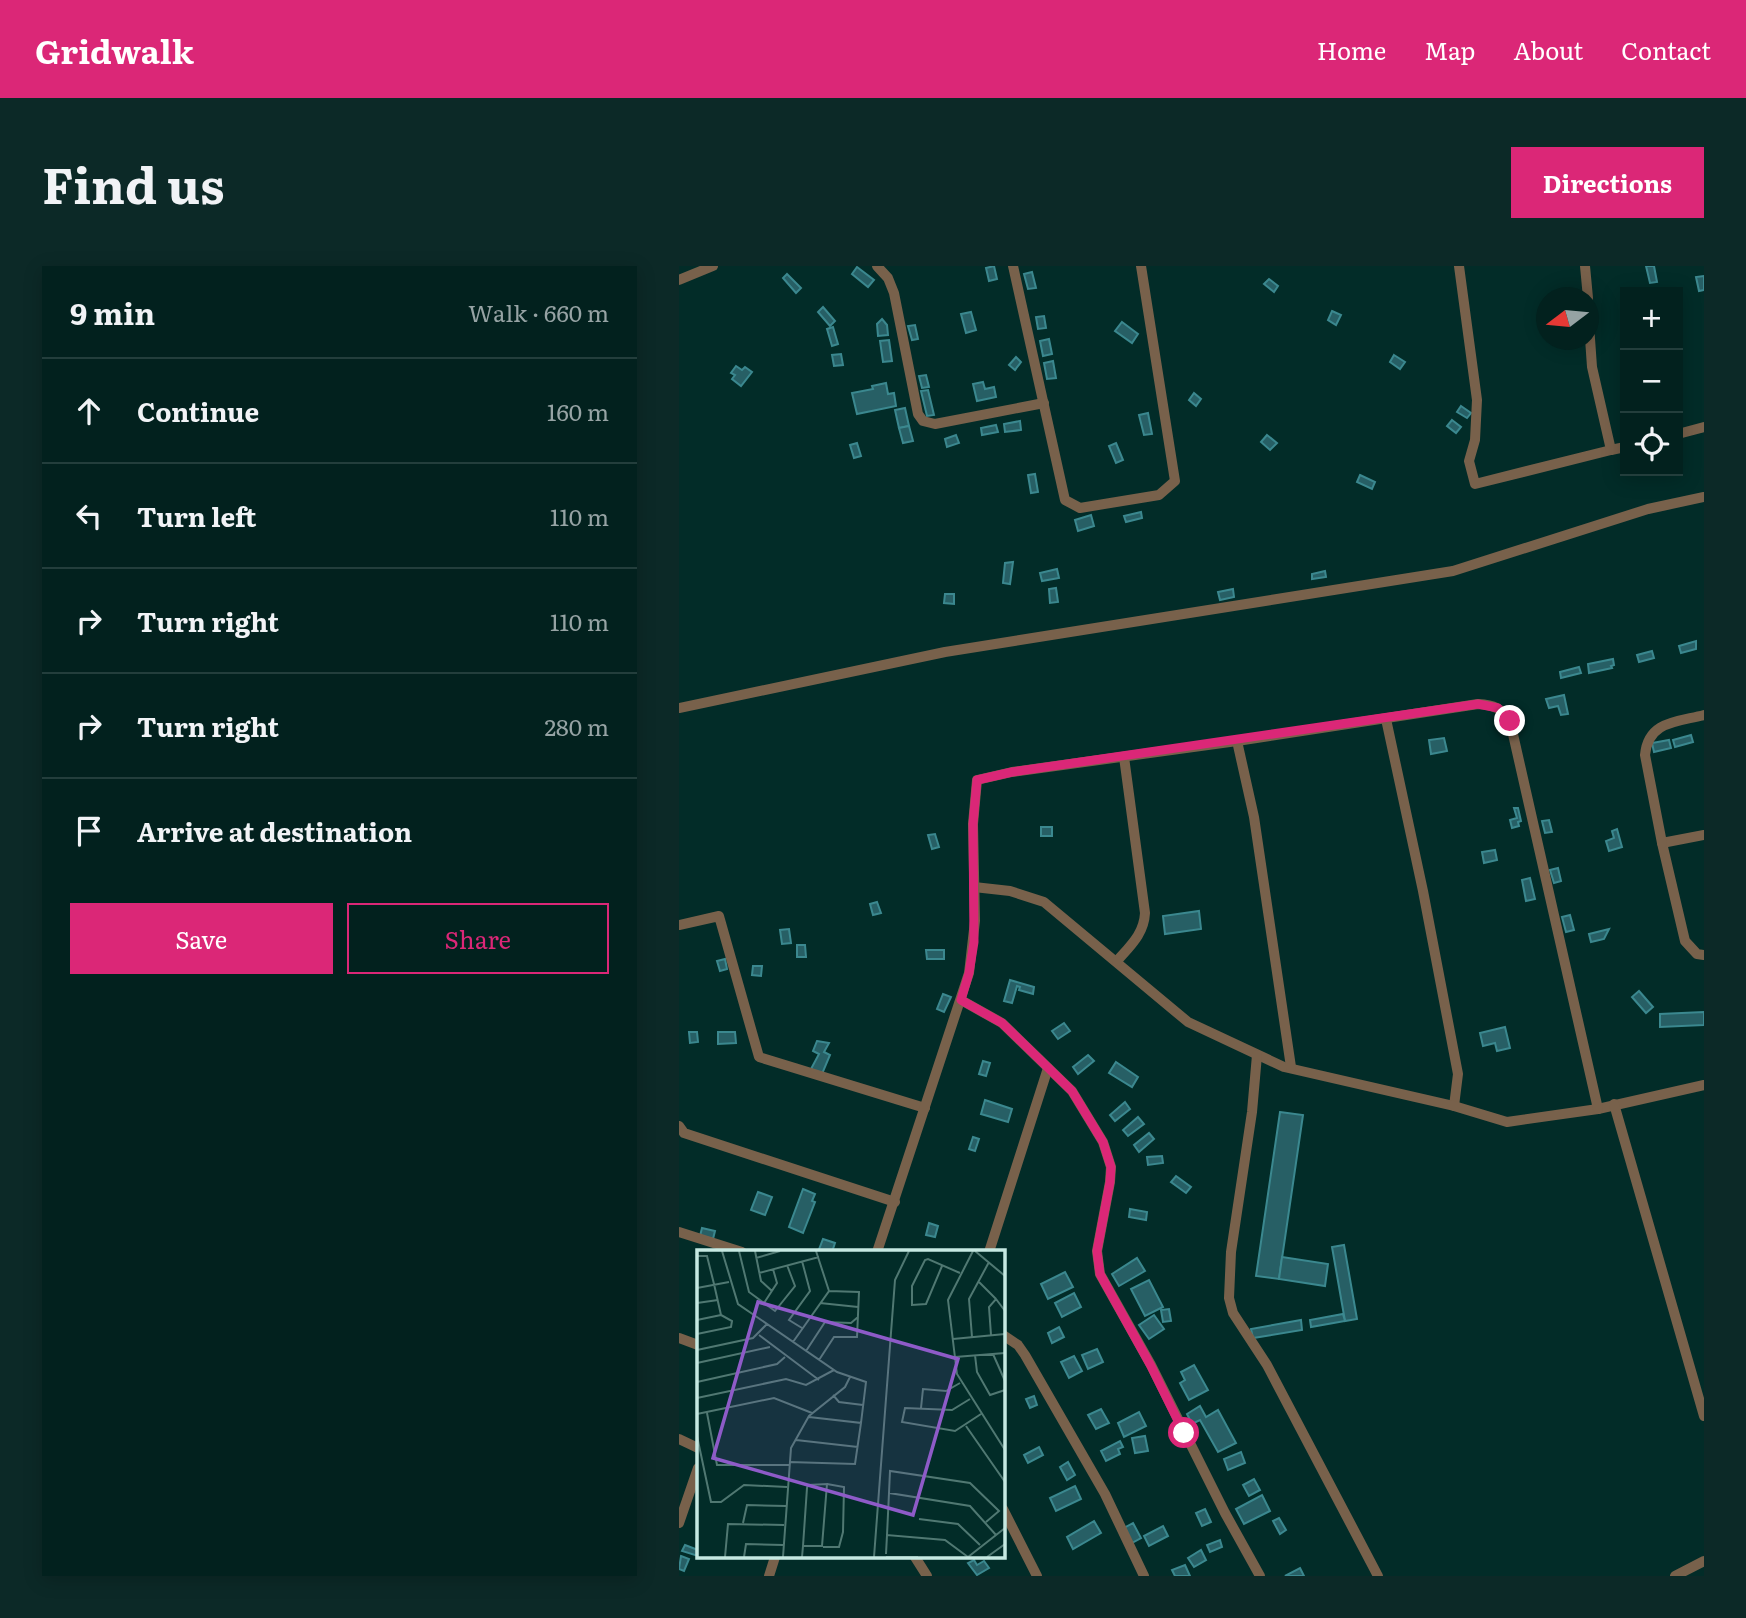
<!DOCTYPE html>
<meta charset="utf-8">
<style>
:root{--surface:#02211e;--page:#0c2927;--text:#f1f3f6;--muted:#96a3a4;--line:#233e3c;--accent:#db2777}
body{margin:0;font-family:Literata,serif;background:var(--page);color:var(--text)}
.controls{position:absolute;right:21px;top:21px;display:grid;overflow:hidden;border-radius:0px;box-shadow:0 4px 18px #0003}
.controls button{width:63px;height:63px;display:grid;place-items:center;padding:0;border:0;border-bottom:2px solid var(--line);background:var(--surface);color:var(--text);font:35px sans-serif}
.compass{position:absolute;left:857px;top:21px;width:63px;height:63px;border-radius:50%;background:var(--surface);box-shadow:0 4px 18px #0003;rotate:254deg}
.stop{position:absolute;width:21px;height:21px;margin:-16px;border:5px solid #db2777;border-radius:50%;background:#fff}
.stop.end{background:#db2777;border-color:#fff;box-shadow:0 2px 7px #0008}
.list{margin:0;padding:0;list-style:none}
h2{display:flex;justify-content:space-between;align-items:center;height:91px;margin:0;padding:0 28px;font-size:30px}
h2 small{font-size:23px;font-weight:400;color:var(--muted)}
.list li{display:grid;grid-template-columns:46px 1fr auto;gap:21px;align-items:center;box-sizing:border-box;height:105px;padding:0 28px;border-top:2px solid var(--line)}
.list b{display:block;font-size:26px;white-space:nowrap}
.list em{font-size:23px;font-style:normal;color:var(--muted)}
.actions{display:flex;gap:14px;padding:21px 28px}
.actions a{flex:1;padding:16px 0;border:2px solid var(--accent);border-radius:0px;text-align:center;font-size:24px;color:var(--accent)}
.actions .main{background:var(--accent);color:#fff}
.icon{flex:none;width:38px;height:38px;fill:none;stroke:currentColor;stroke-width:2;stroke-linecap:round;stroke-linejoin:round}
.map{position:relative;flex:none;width:1025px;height:1310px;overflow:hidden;border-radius:0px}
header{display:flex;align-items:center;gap:42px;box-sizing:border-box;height:98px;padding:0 35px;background:var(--accent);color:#fff}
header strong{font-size:33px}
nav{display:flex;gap:38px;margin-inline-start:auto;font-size:24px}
.intro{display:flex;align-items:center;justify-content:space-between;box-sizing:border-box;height:168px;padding:0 42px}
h1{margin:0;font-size:49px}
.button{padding:18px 32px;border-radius:0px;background:var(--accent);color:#fff;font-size:24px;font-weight:700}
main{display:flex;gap:42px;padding:0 42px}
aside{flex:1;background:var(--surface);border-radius:0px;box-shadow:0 4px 18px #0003}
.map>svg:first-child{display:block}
.building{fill:#275f65;stroke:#3b888f;stroke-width:2}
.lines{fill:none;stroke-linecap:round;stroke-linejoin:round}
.street{stroke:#78614b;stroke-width:10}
.route{stroke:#db2777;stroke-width:9}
.inset-road{fill:none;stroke:#507872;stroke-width:2}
.view{fill:#8e5bc8;fill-opacity:0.15;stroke:#8e5bc8;stroke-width:3.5}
.inset-edge{fill:none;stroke:#c6e9e2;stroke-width:3.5}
</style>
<header>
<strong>Gridwalk</strong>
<nav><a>Home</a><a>Map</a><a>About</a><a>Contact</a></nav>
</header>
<div class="intro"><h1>Find us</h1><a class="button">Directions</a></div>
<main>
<aside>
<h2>9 min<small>Walk · 660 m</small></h2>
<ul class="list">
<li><svg class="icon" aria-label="ahead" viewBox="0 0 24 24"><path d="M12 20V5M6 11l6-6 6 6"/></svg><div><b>Continue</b></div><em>160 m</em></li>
<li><svg class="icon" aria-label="left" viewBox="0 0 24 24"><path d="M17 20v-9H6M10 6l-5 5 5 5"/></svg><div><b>Turn left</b></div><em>110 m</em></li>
<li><svg class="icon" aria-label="right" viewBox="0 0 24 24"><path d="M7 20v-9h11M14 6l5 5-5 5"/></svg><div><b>Turn right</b></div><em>110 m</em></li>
<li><svg class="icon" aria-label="right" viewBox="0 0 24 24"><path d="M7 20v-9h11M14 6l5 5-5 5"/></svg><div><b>Turn right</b></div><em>280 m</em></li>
<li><svg class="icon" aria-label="arrive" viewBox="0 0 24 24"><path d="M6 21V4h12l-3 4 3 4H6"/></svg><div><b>Arrive at destination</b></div></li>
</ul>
<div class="actions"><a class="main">Save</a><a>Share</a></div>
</aside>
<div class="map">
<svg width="1025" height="1310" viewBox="0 0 1025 1310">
<rect width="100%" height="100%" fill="#022c28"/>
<g class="building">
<path d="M315 0 318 13 310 15 307 2Z"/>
<path d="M967 0H975L978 16 971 17Z"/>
<path d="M178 1 195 14 189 21 173 8Z"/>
<path d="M353 6 357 22 349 23 345 8Z"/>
<path d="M108 8 122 22 117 27 104 12Z"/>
<path d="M1025 10V24L1020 25 1017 11Z"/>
<path d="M590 13 599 20 595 26 585 18Z"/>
<path d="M144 41 156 55 151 60 139 46Z"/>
<path d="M653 45 662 49 657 59 649 54Z"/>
<path d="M292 46 297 64 287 67 282 48Z"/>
<path d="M365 50 367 62 359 63 357 51Z"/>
<path d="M203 53 208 59 209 69 199 70 198 58Z"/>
<path d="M443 56 459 68 453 77 436 65Z"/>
<path d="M236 59 239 73 233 74 229 60Z"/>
<path d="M154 61 159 78 153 80 148 63Z"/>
<path d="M370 73 373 88 364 90 361 75Z"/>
<path d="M210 74 213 95 204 96 201 75Z"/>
<path d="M162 88 164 99 155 100 153 89Z"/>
<path d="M715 89 726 96 721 103 711 96Z"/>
<path d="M337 91 342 96 336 104 330 99Z"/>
<path d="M374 95 377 112 368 113 365 97Z"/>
<path d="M57 100 63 104 66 101 73 106 62 120 53 113 56 109 52 107Z"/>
<path d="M247 109 250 121 243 122 240 110Z"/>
<path d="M304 116 306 123 315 121 317 131 298 135 294 118Z"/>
<path d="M207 117 209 128 215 127 217 140 178 148 173 127 194 123 193 120Z"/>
<path d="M249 124 255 149 248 150 242 125Z"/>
<path d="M515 127 522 133 517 140 510 134Z"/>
<path d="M782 140 792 147 788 152 778 146Z"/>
<path d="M226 142 230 160 220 162 216 144Z"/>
<path d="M469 147 473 168 465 169 460 149Z"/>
<path d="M773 154 782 161 777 167 768 160Z"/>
<path d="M341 155 342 164 326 166 325 158Z"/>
<path d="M317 159 319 166 303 169 302 162Z"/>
<path d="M230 160 234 175 224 177 220 162Z"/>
<path d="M277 169 280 177 268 181 266 173Z"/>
<path d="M588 169 598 177 591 184 582 176Z"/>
<path d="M178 177 182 190 175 192 171 179Z"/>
<path d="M437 177 444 194 437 197 430 180Z"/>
<path d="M356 208 359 226 352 227 349 209Z"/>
<path d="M681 209 696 216 693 223 678 216Z"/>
<path d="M462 246 463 252 447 256 445 250Z"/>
<path d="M412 249 415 260 399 265 396 254Z"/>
<path d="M334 296 331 318 324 317 326 297Z"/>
<path d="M378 303 380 312 363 315 361 307Z"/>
<path d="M646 305 647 311 633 313V308Z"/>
<path d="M377 322 379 336 371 337 370 323Z"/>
<path d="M554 323 555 331 541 334 539 326Z"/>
<path d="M266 328H275V338L265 337Z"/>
<path d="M1017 375V383L1002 387 1000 380Z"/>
<path d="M973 385 975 392 960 396 958 389Z"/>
<path d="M934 393 935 399 932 400 933 402 910 407 909 398Z"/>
<path d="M900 401 902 407 882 412 881 406Z"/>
<path d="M885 429 889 448 882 449 879 440 870 442 867 433Z"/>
<path d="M1012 469 1014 476 996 481 994 474Z"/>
<path d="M765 472 768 485 752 488 750 474Z"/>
<path d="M990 474 992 482 975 486 973 477Z"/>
<path d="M835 542H839L842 555 839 556 840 560 833 562 831 554 838 552Z"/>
<path d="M870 554 873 566 866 567 863 555Z"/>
<rect x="362" y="561" width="11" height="9"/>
<path d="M938 563 943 581 930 585 927 575 935 572 933 565Z"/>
<path d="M256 568 260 581 253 583 249 569Z"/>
<path d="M816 584 818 594 805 597 803 586Z"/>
<path d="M879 602 882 615 875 617 871 604Z"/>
<path d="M851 612 856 633 847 635 843 614Z"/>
<path d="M198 636 202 647 194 649 191 638Z"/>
<path d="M520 645 522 663 486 668 484 650Z"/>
<path d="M891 649 895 664 887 666 883 651Z"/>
<path d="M110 663 112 677 103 678 101 664Z"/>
<path d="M930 663 925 673 912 676 910 668Z"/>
<path d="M118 679H126L127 691H118Z"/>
<path d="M247 684H265V693H248Z"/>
<path d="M46 693 48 703 41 705 38 695Z"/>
<path d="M74 700H83L82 710 73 709Z"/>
<path d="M331 714 355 721 354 728 340 724 341 721 338 720 333 737 325 735Z"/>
<path d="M960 725 974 741 967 747 953 731Z"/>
<path d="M264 728 272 731 265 746 258 743Z"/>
<path d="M1025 746V759L981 761V748Z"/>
<path d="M385 757 391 765 379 773 373 765Z"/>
<path d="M826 761 831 782 818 785 816 777 804 780 801 767Z"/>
<path d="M10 766H18L19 776 11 777Z"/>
<path d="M39 766H56L57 777 39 778Z"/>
<path d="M138 775 150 777 145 786 151 789 143 808 132 803 140 788 134 785Z"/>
<path d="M409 789 415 795 399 808 394 801Z"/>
<path d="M304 795 311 797 307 810 300 808Z"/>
<path d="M437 796 459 811 453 821 430 807Z"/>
<path d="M306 834 333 843 329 856 302 848Z"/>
<path d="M446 836 451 843 436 855 431 849Z"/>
<path d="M601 846 624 849 600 1013 577 1010Z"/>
<path d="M459 851 465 858 449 870 444 864Z"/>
<path d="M470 867 475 873 460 886 455 879Z"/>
<path d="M294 871 300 873 296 885 290 883Z"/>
<path d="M483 890 484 897 469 899 468 891Z"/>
<path d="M497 910 512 921 507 927 492 916Z"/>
<path d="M124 923 136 928 133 935 136 936 124 967 110 961Z"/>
<path d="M79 926 93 931 86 949 72 944Z"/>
<path d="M451 943 468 946 467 954 450 951Z"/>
<path d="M250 957 259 960 256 971 247 969Z"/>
<path d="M23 962 36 965 34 973 21 970Z"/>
<path d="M144 973 156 977 153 986H139Z"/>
<path d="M665 979 678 1053 666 1055 653 981Z"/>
<path d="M603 991 649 998 646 1020 600 1013Z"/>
<path d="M458 992 466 1005 440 1020 433 1008Z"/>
<path d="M386 1006 394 1021 369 1033 362 1018Z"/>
<path d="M470 1014 484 1041 466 1050 452 1023Z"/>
<path d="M395 1027 402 1041 383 1051 376 1037Z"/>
<path d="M490 1043 492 1055 484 1056 482 1044Z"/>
<path d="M664 1048 666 1055 632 1061 631 1054Z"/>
<path d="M475 1049 485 1063 470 1073 460 1059Z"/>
<path d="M622 1054 623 1064 574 1072 572 1063Z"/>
<path d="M380 1061 385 1071 373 1077 369 1067Z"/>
<path d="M418 1083 424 1096 409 1103 403 1089Z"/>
<path d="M395 1090 403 1105 390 1112 382 1096Z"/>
<path d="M515 1099 529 1124 510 1134 501 1117 506 1114 502 1106Z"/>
<path d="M355 1130 358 1139 351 1142 347 1133Z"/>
<path d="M521 1140 527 1151 539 1144 557 1177 539 1186 521 1154 513 1158 508 1148Z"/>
<path d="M422 1143 430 1157 417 1163 409 1149Z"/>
<path d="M460 1146 467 1160 445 1171 439 1157Z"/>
<path d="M466 1170 469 1185 456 1187 453 1172Z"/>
<path d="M441 1175 444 1181 439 1183 441 1188 427 1195 422 1185Z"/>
<path d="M360 1181 364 1189 349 1197 345 1189Z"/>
<path d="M562 1186 566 1197 549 1204 545 1193Z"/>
<path d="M389 1196 396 1209 388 1214 381 1201Z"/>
<path d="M575 1213 581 1224 570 1230 564 1219Z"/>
<path d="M396 1220 402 1233 377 1245 371 1232Z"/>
<path d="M583 1229 591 1245 565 1258 557 1243Z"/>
<path d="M526 1243 532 1256 523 1260 517 1247Z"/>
<path d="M600 1252 607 1264 601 1268 594 1255Z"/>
<path d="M415 1255 422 1267 394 1283 388 1271Z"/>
<path d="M454 1257 462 1272 453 1277 445 1262Z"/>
<path d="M484 1260 489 1270 470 1280 465 1270Z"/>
<path d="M541 1274 543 1281 531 1286 528 1279Z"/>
<path d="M6 1279 19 1284V1290L3 1285Z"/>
<path d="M522 1284 527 1294 515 1301 509 1292Z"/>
<path d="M2 1290 10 1293 5 1305 0 1303Z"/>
<path d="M295 1294 298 1299 305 1295 310 1302 298 1309 289 1297Z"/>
<path d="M506 1299 511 1310H496L493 1304Z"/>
<path d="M621 1302 625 1310H606Z"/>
</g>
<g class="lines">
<g class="street">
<path d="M198 0 209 12 215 27 239 148 244 155 256 158 365 137"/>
<path d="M334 0 386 234 401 242 480 229 496 215 462 0"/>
<path d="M780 0 798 134 796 174 790 195 796 218 932 184"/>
<path d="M906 0 909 32"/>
<path d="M0 14 34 0"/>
<path d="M909 44 913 101 932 184 946 181"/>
<path d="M999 168 1025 161"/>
<path d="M0 442 266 386 774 305 969 243 1025 231"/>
<path d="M707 453 744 625 779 808 775 840"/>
<path d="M1025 569 983 577 1006 675 1018 688 1025 689"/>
<path d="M983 577 966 489C969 455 998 456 1025 449"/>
<path d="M295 621 331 625 365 636 509 756 605 801 775 840 828 856 919 843 1025 819"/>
<path d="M0 659 40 650 80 791 246 842"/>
<path d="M438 695C451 680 465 668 466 647L445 491"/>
<path d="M282 734 323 757 393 825 424 876 432 901 431 916 418 985 421 1008 472 1099 546 1247 581 1310"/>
<path d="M578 789 573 846 552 986 550 1032 554 1047 588 1099 699 1310"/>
<path d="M612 801 575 551 558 475 799 438C815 439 822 442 831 455L919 843"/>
<path d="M935 838 1025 1150"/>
<path d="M0 860 5 867 216 936"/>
<path d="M0 966 63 986"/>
<path d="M198 986 290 707 296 655 294 558 298 514 333 506 558 475"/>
<path d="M310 986 369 802"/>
<path d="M324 1069 339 1079 346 1089 426 1228 465 1310"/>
<path d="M0 1072 19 1079"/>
<path d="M0 1173 19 1182"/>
<path d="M324 1243 358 1310"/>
<path d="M0 1257 19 1202"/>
<path d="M236 1291 248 1310"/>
<path d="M90 1310 96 1291"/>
<path d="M996 1310 1025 1295"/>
</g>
</g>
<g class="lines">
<path class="route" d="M505 1167 472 1100 421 1008 418 985 431 916 432 901 424 876 393 825 323 757 282 734 290 707 295 676 294 558 298 514 333 506 799 438 819 442 831 455"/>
</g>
<g transform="translate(18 984)">
<rect width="308" height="308" fill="#022c28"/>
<path class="inset-road" d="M25 1 41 54 140 122 169 132 164 173M42 1 52 42 78 61 98 36 90 15M58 1 64 31 75 41M276 1 251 50 260 124 308 200M278 1 308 26M0 6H10L17 34M59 8 83 1M245 16 229 54 215 55V36L228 10 231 9 263 23M62 23 122 7M281 31 299 49M0 38 32 32M0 53 21 50M67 53 80 33 76 19M123 53 161 57M0 70 24 65M105 78 92 70 113 41 105 11M0 84 34 77 35 71 24 65 17 34M62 85 122 130M294 85 292 57 299 49 308 61M275 87 272 49 292 12M256 89 308 84M96 92 132 41 119 1M0 100 56 88 70 74M109 101 128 72 154 73 161 67M296 104 308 131M278 105 280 122 293 145 308 140M258 107 308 103M122 110 137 87H160L162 42 132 41M0 113 73 97M0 132 80 114 88 107M136 145 142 152 166 155M0 148 89 129 109 135 137 120M273 149 255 160 208 158 205 172 258 181 284 164M224 158 226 139 249 141 263 133M10 163 20 215H92M0 164 77 148 115 163M269 176 308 232M0 186 14 252H24L47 235 90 237M99 190 161 197M92 212 158 214 164 173 112 167M192 243 193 221 273 233 302 261 289 272M222 269 261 274 283 295M46 273 50 255 89 256M190 285 192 243 273 256 299 285M126 297H142L146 282 147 237 130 234M189 304 190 285 248 290 271 307M28 307 31 274 87 275M47 307 49 294 86 295M86 307 94 198 112 166 148 137 153 127M105 307 106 296 110 238 111 235 130 234 125 296H106M177 307 198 30 212 1M189 307H221M271 307 308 278M290 307 308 294"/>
<path class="view" d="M61 52 261 109 216 265 16 208Z"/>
<rect width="308" height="308" class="inset-edge"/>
</g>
</svg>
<div class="controls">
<button>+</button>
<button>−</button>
<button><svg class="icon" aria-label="locate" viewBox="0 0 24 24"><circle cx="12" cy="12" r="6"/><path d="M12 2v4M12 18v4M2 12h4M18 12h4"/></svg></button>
</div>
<svg class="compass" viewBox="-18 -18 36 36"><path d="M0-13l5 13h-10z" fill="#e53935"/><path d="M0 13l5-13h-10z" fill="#96a3a4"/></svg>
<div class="stop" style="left:505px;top:1167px"></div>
<div class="stop end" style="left:831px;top:455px"></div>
</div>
</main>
